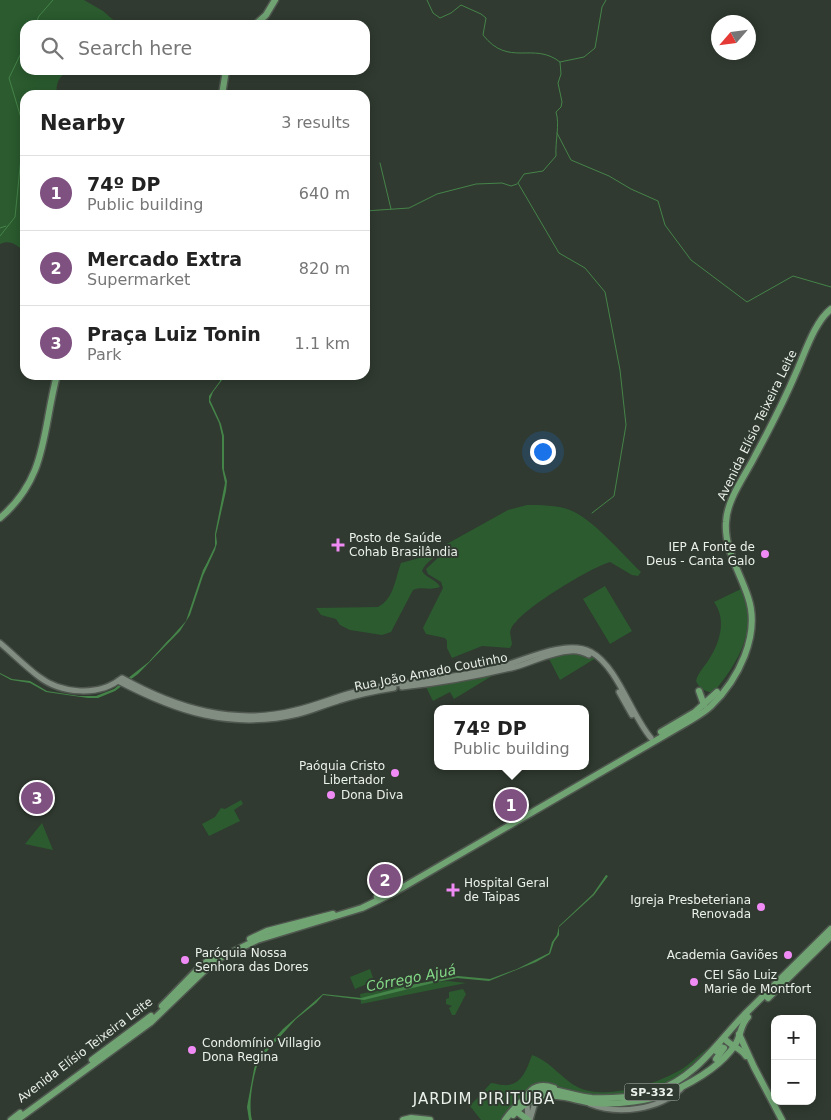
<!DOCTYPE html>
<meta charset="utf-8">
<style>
:root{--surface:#fff;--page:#f6f6f6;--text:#222;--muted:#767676;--line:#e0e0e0;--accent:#7f5181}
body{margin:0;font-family:"DejaVu Sans",sans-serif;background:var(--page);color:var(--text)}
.controls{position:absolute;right:15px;bottom:15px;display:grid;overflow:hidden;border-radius:10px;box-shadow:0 2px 12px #0003}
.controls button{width:45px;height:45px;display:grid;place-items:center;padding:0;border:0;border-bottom:1px solid var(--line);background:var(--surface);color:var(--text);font:25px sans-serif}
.compass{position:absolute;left:711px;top:15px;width:45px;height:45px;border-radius:50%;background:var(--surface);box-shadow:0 2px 12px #0003;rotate:242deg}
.you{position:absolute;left:542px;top:451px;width:18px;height:18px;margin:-12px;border:4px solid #fff;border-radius:50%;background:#1a73e8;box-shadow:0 0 0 8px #1a73e833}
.badge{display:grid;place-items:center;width:32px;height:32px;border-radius:50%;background:var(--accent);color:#fff;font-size:16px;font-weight:700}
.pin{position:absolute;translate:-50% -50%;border:2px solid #fff;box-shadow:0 1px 5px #0006}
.popup{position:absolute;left:434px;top:705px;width:155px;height:65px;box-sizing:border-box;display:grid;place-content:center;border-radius:10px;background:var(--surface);filter:drop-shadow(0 1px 4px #0005);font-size:16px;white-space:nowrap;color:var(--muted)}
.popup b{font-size:19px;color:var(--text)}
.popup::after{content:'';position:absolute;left:50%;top:100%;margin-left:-10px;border:10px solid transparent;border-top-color:var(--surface)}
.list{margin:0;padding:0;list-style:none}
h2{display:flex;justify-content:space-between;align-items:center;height:65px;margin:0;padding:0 20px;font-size:21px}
h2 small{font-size:16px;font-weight:400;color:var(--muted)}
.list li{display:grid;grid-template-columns:32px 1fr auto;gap:15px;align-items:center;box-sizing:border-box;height:75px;padding:0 20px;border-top:1px solid var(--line)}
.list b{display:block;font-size:19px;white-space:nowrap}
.list p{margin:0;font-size:16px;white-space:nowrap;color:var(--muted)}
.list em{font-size:16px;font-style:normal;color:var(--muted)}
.icon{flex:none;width:28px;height:28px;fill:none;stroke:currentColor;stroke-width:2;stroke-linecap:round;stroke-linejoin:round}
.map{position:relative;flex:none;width:831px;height:1120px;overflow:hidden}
.search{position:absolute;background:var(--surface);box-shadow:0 2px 12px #0003;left:20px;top:20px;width:350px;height:55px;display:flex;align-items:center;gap:12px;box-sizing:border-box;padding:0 18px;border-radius:15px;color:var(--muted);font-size:19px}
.panel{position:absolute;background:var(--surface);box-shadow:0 2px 12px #0003;left:20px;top:90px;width:350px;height:290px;border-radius:15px}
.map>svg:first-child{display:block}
.green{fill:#2b5b2f}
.water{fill:#458449}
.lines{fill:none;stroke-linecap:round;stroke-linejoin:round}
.stream{stroke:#458449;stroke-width:1}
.minor-casing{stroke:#4f574f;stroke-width:8}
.major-casing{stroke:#4f574f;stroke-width:9}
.minor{stroke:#828d82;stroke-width:5}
.major{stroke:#70a473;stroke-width:6}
.poi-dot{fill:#f08bf5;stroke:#303a30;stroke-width:2}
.labels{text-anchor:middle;stroke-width:4;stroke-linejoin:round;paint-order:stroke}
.shield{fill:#303a30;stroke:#b2b9b2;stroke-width:1}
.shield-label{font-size:11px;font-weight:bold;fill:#eaf0ea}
.street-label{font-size:12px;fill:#eaf0ea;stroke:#303a30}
.poi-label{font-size:12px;fill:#eaf0ea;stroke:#303a30;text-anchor:start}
.water-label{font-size:14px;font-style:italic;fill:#82d886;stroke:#303a30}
.quarter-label{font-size:15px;letter-spacing:1px;fill:#eaf0ea;stroke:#303a30}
</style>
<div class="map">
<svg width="831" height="1120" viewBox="0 0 831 1120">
<rect width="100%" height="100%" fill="#303a30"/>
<g class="green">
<path d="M0 0H84L103 11 119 25H25V70H69C59 76 55 84 57 95H25V252C17 245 10 239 0 244Z"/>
<path d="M527 505C541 505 556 505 570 510 593 519 622 554 641 572L638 576 632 575 610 562C590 568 529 605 516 622 513 624 511 628 510 632L512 644 510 648 482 646 452 658 447 648V641L445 638 426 634 423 628 443 588 441 582 428 574 426 569 442 554 445 545 508 510Z"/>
<path d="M441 549C436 558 426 561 422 571 427 579 436 579 440 587 428 591 424 586 413 590L391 632 382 635 350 630 340 625 336 619 321 615 316 608 378 607C394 599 395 579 401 563L423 557Z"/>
<path d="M605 586 632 631 610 644 583 599Z"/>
<path d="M741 589C744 597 747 606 748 615 750 644 731 671 714 692 706 693 699 688 696 681 698 673 704 667 708 661 720 643 727 620 714 602Z"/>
<path d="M560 651 587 653 596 658 560 680 547 655Z"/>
<path d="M500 671 454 699 450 692 433 701 424 683Z"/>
<path d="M45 789 51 805 38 811 25 805V790Z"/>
<path d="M241 800 243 804 234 810 240 821 209 836 202 824 215 817 221 808 225 809Z"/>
<path d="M42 823 53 850 25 844Z"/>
<path d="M370 969 374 981 355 989 350 977Z"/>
<path d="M448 981 466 983 361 1004 360 994 405 985Z"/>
<path d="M463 989 466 994 455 1015H452L449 1008 452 1006 446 1004V999L449 998V992Z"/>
<path d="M719 1042C686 1074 668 1091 620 1094 607 1095 595 1096 582 1094 566 1091 550 1080 533 1086 526 1088 509 1112 504 1120H481L470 1106 491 1083C494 1083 499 1085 503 1085 521 1087 527 1069 532 1055 554 1063 563 1082 582 1089 610 1099 657 1084 682 1069 695 1061 705 1047 719 1042Z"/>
</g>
<g class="water">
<path d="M220 375 222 380 213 392 210 400 221 424 224 436V470L227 481 226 491 216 535 217 543 215 550 203 576 190 615 180 631 138 674 115 691 98 698H88L46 692 30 683 11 680 0 674V673L12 679 30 681 47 691 79 696H96L114 689 150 661 186 621 202 573 215 546V534L225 483 222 468V436L219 423 209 402V396L220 381Z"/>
<path d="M606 875 608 876 594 895 559 927V935L554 942 550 954 536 962 489 981 457 978 437 982 364 1000 323 995 316 1003 296 1019 259 1060C253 1076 248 1104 252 1120H249L247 1107 254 1069 258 1057 283 1029 323 994 361 998 411 985 458 976 490 979 517 969 549 953 552 942 557 935 559 926 593 894Z"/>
</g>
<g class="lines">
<g class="stream">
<path d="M427 0 433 13 440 18 451 13 461 5 481 14 486 18 483 35C509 68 533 41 560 62L561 74 558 83 562 102 561 107 556 112C560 125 555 141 556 156L543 171 524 174 518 183"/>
<path d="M35 25 39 16 53 0"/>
<path d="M560 62 584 57 595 48 602 7 606 0"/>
<path d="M557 133 571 160 609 176 631 189 658 201 665 225 691 260 747 302 793 276 831 287"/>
<path d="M380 163 391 209"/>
<path d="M518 183 559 253 585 268 605 292 620 370 626 425 614 496 592 513"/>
<path d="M365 211 409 208 437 194 476 184 502 183 511 186 517 184"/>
<path d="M0 228 6 226"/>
<path d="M0 236 15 217 24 128 9 78 25 45"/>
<path d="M203 571 207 564"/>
<path d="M150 661 169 640"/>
</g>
<defs>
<g id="minor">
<path d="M0 643C13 654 25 666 38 676 61 694 99 697 122 678 176 708 234 726 296 710 322 704 346 692 372 688 415 680 458 678 500 667 525 660 566 639 591 652 618 667 631 715 651 738"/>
<path d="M118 681C177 712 231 730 298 714 312 711 324 705 338 701 356 695 375 691 394 688"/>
<path d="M402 687C441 683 478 676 515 667 533 662 551 652 570 651 577 650 583 652 589 655"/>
<path d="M619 692 632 715"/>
<path d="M527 1103 528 1120"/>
<path d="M590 1104C618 1115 658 1110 681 1089"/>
<path d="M530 1120 536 1099"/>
</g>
<g id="major">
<path d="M255 25 266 15 275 0"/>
<path d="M222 95 226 70"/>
<path d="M0 518C48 477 42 431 57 375"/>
<path d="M699 691 704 705"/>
<path d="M661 732 695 712 717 692"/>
<path d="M377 897 400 885"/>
<path d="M250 939 267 931 333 914"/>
<path d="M768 998 831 936"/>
<path d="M162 1006 200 967 216 955"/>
<path d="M739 1034 754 1067 782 1120"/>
<path d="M724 1038C730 1046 741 1048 746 1056"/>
<path d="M716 1059 724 1048 721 1047 716 1051"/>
<path d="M92 1060 151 1016"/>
<path d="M527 1097C531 1086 542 1084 554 1088"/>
<path d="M516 1111 528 1120"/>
<path d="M513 1115C523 1103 541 1094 557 1096 570 1097 582 1102 595 1103 618 1105 649 1101 671 1092 693 1082 721 1066 735 1045 741 1036 740 1025 748 1017"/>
<path d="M11 1120 20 1113"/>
<path d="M17 1120 151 1022 209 966 220 958 257 940 362 908 393 893 686 723C694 718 704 713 711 706 738 680 761 635 748 597 740 572 724 549 726 522 727 499 745 476 755 456 769 430 783 403 795 375 804 356 814 322 831 309"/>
<path d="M403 1120 411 1118 430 1120"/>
<path d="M505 1120C518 1102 534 1087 558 1091 569 1093 580 1097 592 1098 610 1099 638 1097 656 1091 695 1078 717 1043 744 1015 773 986 802 958 831 929"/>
</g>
</defs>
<use href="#minor" class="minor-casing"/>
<use href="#major" class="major-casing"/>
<use href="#minor" class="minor"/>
<use href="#major" class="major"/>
</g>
<g class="poi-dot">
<path d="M335.5 537.5h5v5h5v5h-5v5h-5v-5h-5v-5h5z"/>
<circle cx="765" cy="554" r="5"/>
<circle cx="395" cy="773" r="5"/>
<circle cx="331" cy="795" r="5"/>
<path d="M450.5 882.5h5v5h5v5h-5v5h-5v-5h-5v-5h5z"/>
<circle cx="761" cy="907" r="5"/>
<circle cx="788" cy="955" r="5"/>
<circle cx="185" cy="960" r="5"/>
<circle cx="694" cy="982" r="5"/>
<circle cx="192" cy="1050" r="5"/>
</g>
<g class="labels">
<rect class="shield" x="624.5" y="1083.5" width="55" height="17" rx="4"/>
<g class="shield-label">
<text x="652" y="1096">SP-332</text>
</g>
<g class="street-label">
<text transform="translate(757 425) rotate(-64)" y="4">Avenida Elísio Teixeira Leite</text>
<text transform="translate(431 672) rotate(-11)" y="4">Rua João Amado Coutinho</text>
<text transform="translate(85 1050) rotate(-37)" y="4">Avenida Elísio Teixeira Leite</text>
</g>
<g class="poi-label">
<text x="349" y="542">Posto de Saúde<tspan x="349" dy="14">Cohab Brasilândia</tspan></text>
<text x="755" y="551" text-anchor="end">IEP A Fonte de<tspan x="755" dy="14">Deus - Canta Galo</tspan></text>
<text x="385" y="770" text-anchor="end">Paóquia Cristo<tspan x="385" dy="14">Libertador</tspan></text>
<text x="341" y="799">Dona Diva</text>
<text x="464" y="887">Hospital Geral<tspan x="464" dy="14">de Taipas</tspan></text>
<text x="751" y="904" text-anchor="end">Igreja Presbeteriana<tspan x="751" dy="14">Renovada</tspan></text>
<text x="195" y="957">Paróquia Nossa<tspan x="195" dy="14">Senhora das Dores</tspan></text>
<text x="778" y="959" text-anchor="end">Academia Gaviões</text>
<text x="704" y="979">CEI São Luiz<tspan x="704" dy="14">Marie de Montfort</tspan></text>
<text x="202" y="1047">Condomínio Villagio<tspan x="202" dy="14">Dona Regina</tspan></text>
</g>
<g class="water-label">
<text transform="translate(411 978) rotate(-11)" y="5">Córrego Ajuá</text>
</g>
<g class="quarter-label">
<text x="484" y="1104">JARDIM PIRITUBA</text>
</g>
</g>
</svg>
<div class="controls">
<button>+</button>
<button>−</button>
</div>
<svg class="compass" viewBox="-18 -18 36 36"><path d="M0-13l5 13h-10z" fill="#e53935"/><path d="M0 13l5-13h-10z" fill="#767676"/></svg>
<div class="you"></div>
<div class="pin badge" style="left:511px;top:805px">1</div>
<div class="popup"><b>74º DP</b>Public building</div>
<div class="pin badge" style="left:385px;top:880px">2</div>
<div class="pin badge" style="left:37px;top:798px">3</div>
<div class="search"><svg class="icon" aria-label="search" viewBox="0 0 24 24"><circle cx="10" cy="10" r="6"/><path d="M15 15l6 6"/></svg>Search here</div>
<section class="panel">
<h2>Nearby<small>3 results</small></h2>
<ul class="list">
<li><span class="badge">1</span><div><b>74º DP</b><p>Public building</p></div><em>640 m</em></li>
<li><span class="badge">2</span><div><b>Mercado Extra</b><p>Supermarket</p></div><em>820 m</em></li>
<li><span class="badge">3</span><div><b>Praça Luiz Tonin</b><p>Park</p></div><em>1.1 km</em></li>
</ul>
</section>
</div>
